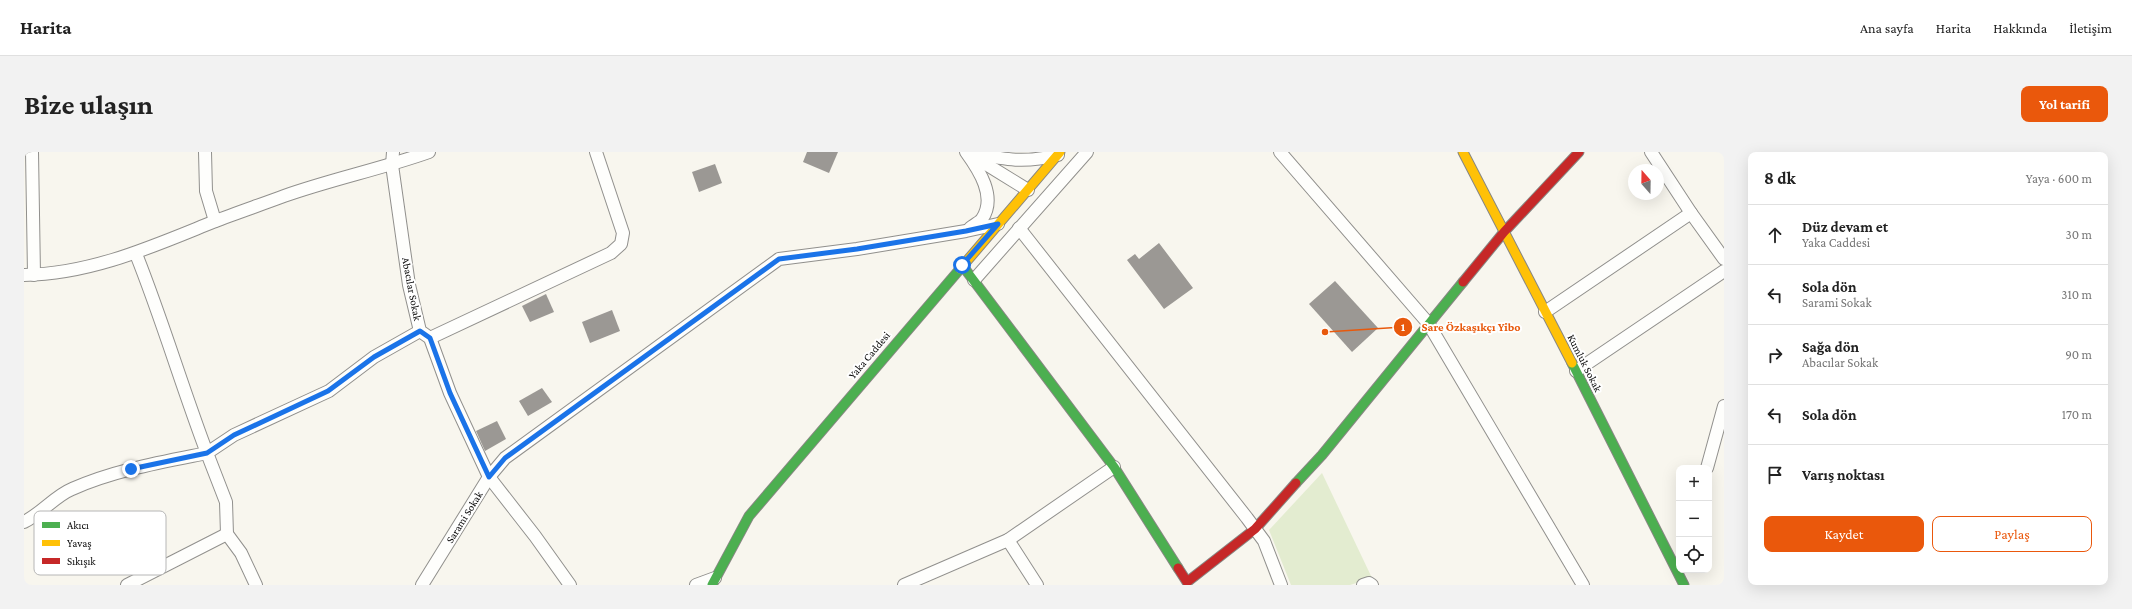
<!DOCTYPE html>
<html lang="tr">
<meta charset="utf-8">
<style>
:root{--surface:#fff;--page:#f2f2f2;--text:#222;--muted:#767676;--line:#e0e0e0;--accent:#ea580c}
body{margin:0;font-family:"Crimson Pro",serif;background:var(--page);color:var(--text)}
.controls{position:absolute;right:12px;bottom:12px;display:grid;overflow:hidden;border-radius:8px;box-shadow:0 4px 16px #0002}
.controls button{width:36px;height:36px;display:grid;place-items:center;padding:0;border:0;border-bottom:1px solid var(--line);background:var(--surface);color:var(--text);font:20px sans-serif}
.compass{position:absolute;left:1604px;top:12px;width:36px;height:36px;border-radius:50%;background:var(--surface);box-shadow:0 4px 16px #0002;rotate:340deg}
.stop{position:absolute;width:12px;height:12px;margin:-9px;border:3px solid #1a73e8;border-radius:50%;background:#fff}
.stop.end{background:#1a73e8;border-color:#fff;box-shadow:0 1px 4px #0008}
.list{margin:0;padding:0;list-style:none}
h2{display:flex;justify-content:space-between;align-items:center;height:52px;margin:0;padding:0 16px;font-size:17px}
h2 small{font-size:13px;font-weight:400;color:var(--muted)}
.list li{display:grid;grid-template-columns:26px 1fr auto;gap:12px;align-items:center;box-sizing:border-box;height:60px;padding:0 16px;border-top:1px solid var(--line)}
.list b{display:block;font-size:15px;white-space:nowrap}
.list p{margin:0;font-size:13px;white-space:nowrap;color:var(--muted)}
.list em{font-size:13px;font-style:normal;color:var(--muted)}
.actions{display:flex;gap:8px;padding:12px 16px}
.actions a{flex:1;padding:9px 0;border:1px solid var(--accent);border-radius:8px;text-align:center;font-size:14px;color:var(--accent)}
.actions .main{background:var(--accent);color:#fff}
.icon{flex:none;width:22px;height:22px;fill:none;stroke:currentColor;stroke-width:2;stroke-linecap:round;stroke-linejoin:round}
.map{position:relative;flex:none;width:1700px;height:433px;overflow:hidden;border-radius:8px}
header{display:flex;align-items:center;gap:24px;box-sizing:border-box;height:56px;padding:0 20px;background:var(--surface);border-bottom:1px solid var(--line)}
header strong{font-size:19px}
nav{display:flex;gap:22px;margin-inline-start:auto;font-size:14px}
.intro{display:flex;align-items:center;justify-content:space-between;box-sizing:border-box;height:96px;padding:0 24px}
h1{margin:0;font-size:28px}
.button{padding:10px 18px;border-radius:8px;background:var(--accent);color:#fff;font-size:14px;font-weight:700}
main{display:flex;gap:24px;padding:0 24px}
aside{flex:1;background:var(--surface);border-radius:8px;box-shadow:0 4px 16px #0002}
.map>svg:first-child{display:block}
.park{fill:#e3ecd0}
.building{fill:#9b9894}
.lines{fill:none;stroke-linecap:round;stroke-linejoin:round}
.street-casing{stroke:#91908d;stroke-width:14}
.fast-casing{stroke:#888783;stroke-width:11}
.slow-casing{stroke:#888783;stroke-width:11}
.jam-casing{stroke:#888783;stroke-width:11}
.street{stroke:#fefefc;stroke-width:12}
.fast{stroke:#4caf50;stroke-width:9}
.slow{stroke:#ffc107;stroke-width:9}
.jam{stroke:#c62828;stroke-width:9}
.route{stroke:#1a73e8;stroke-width:5}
.labels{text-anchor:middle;stroke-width:4;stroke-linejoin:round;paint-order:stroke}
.street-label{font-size:11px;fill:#0a0a0a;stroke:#fff}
.key{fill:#fff;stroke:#b6b6b6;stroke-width:1}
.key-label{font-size:11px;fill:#0a0a0a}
.leader{fill:none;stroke:#e8590c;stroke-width:1.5}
.callout-dot{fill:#e8590c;stroke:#fff;stroke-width:1.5}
.mark-label{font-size:12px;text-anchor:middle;font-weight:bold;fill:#fff}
.callout-label{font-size:12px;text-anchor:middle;font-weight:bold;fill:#e8590c;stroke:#fff;stroke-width:4;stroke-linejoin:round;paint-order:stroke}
</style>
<header>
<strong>Harita</strong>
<nav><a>Ana sayfa</a><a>Harita</a><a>Hakkında</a><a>İletişim</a></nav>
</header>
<div class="intro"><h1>Bize ulaşın</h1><a class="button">Yol tarifi</a></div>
<main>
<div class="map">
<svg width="1700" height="433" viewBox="0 0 1700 433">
<rect width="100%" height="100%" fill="#f8f6ee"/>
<path class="park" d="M1298 321 1348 426 1326 433H1267L1245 378Z"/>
<g class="building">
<path d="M783 0H814L805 21 779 10Z"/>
<path d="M691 12 698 31 675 40 668 20Z"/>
<path d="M1135 91 1169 136 1140 157 1103 108 1111 102 1115 107Z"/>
<path d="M1311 129 1354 176 1328 200 1285 152Z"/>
<path d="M522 142 530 160 506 170 498 154Z"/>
<path d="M588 158 596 179 566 191 558 170Z"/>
<path d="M518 236 528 250 504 264 495 249Z"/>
<path d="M473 269 482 287 461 299 452 279Z"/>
</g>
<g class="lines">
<defs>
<g id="street">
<path d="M8 0 10 123"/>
<path d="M181 0 182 39 191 69"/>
<path d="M369 0 368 13 385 133 396 179 406 186 426 241 465 325 511 384 546 433"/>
<path d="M942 0C955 18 973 45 958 67 956 70 950 73 946 76"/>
<path d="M943 0C979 7 998 12 1034 3"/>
<path d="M1256 0 1404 171 1559 433"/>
<path d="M1627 0 1667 61 1700 107"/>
<path d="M952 6 1004 38"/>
<path d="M995 76 1223 366 1240 389 1257 433"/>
<path d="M0 123C67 122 127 95 189 70 212 61 236 53 260 44 308 27 357 17 405 0"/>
<path d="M950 128 1063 0"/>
<path d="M1521 160 1667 61"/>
<path d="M406 186 587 101 597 92 599 81 572 0"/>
<path d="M1552 219 1700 119"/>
<path d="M1683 316 1700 254"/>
<path d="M0 370C18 361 31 344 48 337 91 318 138 310 183 301 158 235 138 167 112 102"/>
<path d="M203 382 202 350 183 301 210 283 305 239 350 205 396 179"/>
<path d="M984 388 1090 315"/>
<path d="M103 433 203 382 217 401 232 433"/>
<path d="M398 433 465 325 481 306 755 107 833 97 942 79 974 72"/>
<path d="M672 433 691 426"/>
<path d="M880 433 984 388 1013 433"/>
<path d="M1339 433 1345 431 1348 433"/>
</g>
<g id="fast">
<path d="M938 113 1090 315 1154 416"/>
<path d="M1548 211 1660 433"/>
<path d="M1272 331 1298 303 1439 130"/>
<path d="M688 433 725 364 936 117"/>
</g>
<g id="slow">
<path d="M1439 0 1548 211"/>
<path d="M936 117 1036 0"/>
</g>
<g id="jam">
<path d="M1439 130 1480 80 1555 0"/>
<path d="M1154 416 1163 430 1231 377 1272 331"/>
</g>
</defs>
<use href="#street" class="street-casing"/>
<use href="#fast" class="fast-casing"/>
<use href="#slow" class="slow-casing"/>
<use href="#jam" class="jam-casing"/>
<use href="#street" class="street"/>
<use href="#fast" class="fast"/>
<use href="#slow" class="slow"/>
<use href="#jam" class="jam"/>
</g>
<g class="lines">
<path class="route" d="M107 317 183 301 210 283 304 239 350 205 396 179 406 186 426 241 465 325 481 306 755 107 833 97 942 79 974 72 938 113"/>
</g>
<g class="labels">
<g class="street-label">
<text transform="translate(388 137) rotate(79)" y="4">Abacılar Sokak</text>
<text transform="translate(845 203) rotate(-50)" y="4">Yaka Caddesi</text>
<text transform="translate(1561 211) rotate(63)" y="4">Kumluk Sokak</text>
<text transform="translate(440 365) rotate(-58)" y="4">Sarami Sokak</text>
</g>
</g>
<rect x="10" y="359" width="132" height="64" rx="6" class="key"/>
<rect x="18" y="370" width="18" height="6" fill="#4caf50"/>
<rect x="18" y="388" width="18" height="6" fill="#ffc107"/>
<rect x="18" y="406" width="18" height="6" fill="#c62828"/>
<g class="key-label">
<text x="43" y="377">Akıcı</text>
<text x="43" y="395">Yavaş</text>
<text x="43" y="413">Sıkışık</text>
</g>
<path class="leader" d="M1301 180L1379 175"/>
<g class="callout-dot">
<circle cx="1301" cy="180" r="4"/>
<circle cx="1379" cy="175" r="10"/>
</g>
<g class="mark-label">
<text x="1379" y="179">1</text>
</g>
<g class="callout-label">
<text x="1447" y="179">Sare Özkaşıkçı Yibo</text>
</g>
</svg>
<div class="controls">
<button>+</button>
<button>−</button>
<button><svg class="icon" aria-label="locate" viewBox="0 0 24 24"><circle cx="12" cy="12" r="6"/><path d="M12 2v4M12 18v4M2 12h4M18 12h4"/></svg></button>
</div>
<svg class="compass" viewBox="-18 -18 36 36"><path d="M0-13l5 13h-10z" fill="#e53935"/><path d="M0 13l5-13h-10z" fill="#767676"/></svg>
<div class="stop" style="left:938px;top:113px"></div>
<div class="stop end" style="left:107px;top:317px"></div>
</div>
<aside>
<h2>8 dk<small>Yaya · 600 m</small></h2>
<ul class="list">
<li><svg class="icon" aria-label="ahead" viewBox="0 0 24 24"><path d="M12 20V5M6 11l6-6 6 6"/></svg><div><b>Düz devam et</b><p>Yaka Caddesi</p></div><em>30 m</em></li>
<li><svg class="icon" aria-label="left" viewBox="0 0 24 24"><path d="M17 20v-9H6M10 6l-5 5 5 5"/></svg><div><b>Sola dön</b><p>Sarami Sokak</p></div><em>310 m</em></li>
<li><svg class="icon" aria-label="right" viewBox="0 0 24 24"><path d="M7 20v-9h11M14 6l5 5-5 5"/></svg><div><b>Sağa dön</b><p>Abacılar Sokak</p></div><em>90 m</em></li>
<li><svg class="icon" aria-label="left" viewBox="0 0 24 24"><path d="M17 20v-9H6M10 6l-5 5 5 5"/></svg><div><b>Sola dön</b></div><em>170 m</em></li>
<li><svg class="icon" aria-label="arrive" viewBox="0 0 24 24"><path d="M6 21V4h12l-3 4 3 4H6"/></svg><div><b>Varış noktası</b></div></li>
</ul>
<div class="actions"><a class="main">Kaydet</a><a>Paylaş</a></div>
</aside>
</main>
